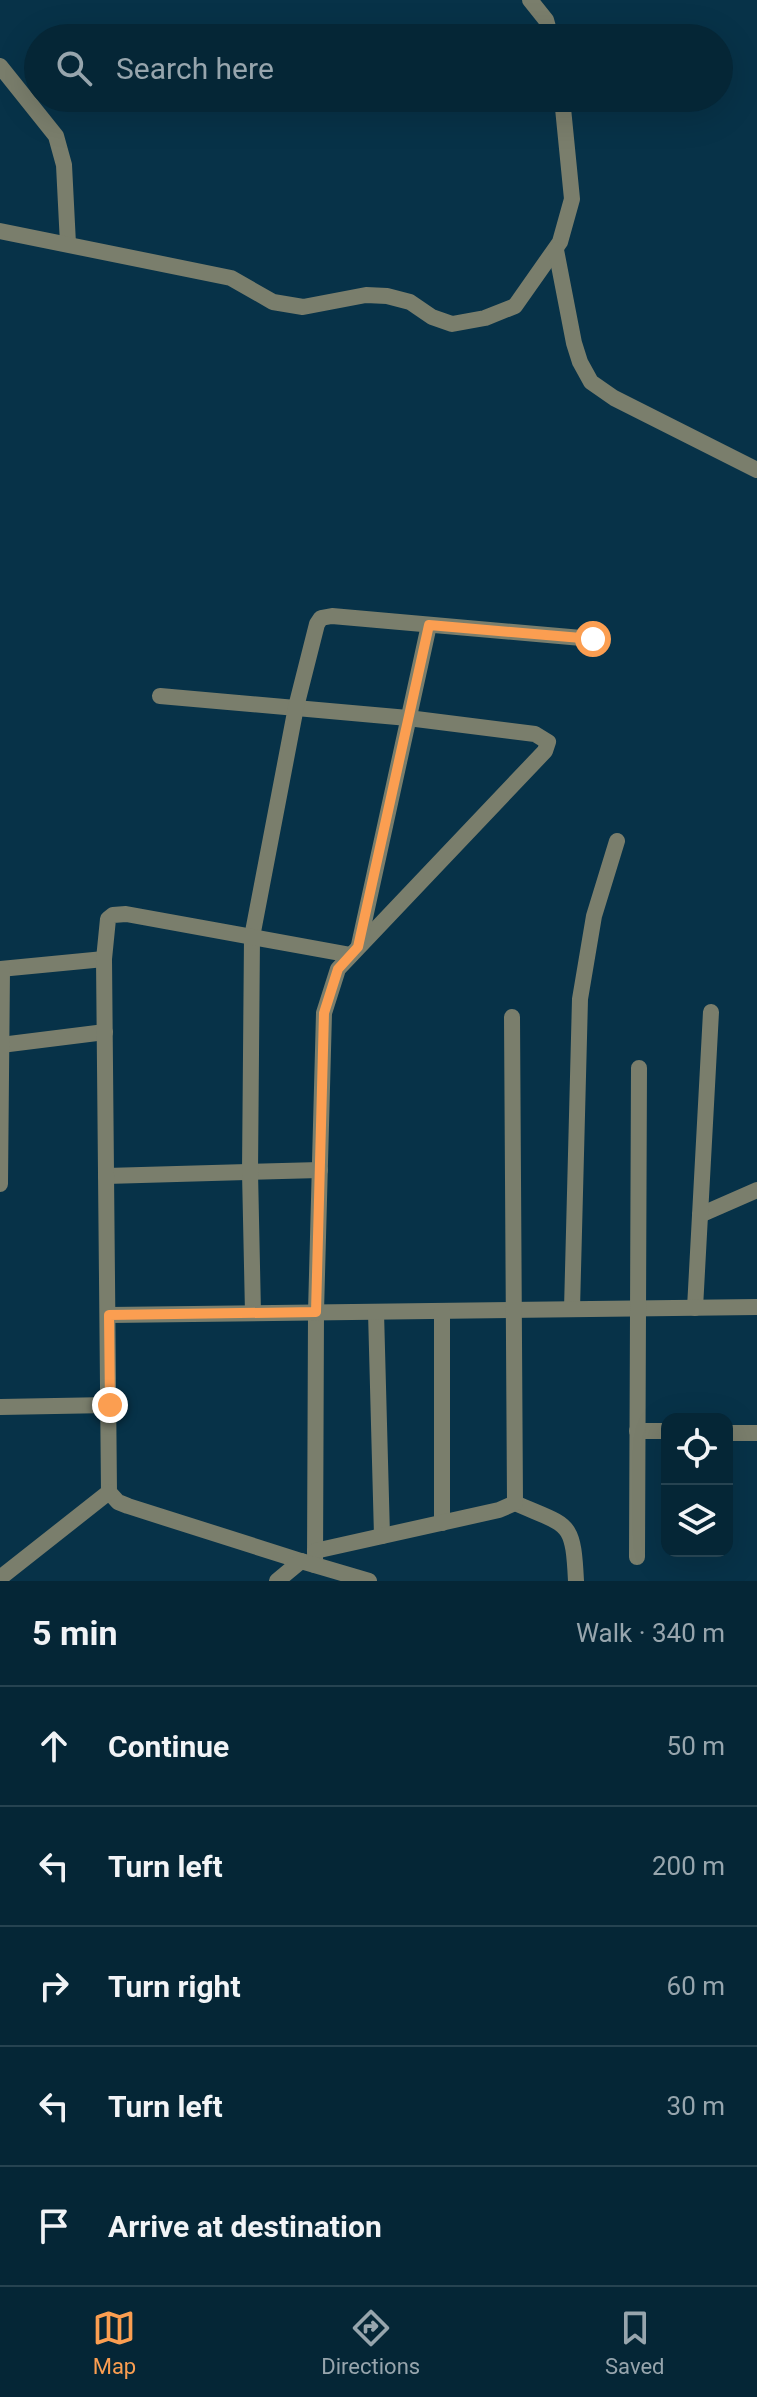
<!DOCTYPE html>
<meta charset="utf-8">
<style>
:root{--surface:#052636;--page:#0e2e3e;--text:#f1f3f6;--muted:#97a5ad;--line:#264351;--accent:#fb9e51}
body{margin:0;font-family:Roboto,sans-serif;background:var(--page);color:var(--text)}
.controls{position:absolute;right:24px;bottom:24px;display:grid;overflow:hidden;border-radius:16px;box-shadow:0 8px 32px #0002}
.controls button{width:72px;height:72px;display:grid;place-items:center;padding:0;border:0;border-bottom:2px solid var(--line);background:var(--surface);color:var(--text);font:40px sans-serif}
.stop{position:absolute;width:24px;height:24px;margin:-18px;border:6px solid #fb9e51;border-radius:50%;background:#fff}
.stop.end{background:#fb9e51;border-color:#fff;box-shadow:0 2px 8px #0008}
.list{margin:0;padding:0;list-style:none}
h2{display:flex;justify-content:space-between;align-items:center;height:104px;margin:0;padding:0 32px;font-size:34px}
h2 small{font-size:26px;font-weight:400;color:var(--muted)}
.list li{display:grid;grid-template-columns:52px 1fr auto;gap:24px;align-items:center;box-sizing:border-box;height:120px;padding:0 32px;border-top:2px solid var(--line)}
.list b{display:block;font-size:30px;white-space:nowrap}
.list em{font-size:26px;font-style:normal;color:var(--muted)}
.icon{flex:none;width:44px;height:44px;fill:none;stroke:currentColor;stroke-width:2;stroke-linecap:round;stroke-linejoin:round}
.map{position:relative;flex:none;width:757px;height:1581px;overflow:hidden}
.search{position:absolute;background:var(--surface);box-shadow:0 8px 32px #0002;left:24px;right:24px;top:24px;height:88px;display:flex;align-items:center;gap:20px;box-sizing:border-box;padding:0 28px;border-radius:44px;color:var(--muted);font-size:30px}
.sheet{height:704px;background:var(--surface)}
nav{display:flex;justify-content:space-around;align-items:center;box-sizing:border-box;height:112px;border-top:2px solid var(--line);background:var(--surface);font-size:22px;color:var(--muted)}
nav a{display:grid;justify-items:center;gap:4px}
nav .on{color:var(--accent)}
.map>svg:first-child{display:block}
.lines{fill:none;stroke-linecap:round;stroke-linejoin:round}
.street{stroke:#7a7e6c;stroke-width:16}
.route{stroke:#fb9e51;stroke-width:10}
</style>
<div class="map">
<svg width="757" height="1581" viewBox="0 0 757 1581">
<rect width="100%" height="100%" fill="#073248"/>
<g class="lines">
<g class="street">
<path d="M530 0 546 20 551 38"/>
<path d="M0 66 56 136 64 165 68 244"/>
<path d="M0 231 231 278 273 302 303 307 366 295 387 296 410 302 432 317 452 324 485 318 515 306 560 242 572 199 562 98"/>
<path d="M556 250 574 343 580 362 591 382 614 398 757 470"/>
<path d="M160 696 408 718 535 734 548 742 545 751 338 969 324 1013 316 1312 315 1565"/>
<path d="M359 945 429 625"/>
<path d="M0 969 104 959"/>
<path d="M1 1045 105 1032"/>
<path d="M106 1176 320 1170"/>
<path d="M0 1184 2 969"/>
<path d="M700 1215 757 1190"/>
<path d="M695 1308 711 1012"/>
<path d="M572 1309 580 999 594 916 617 841"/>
<path d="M376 1312 382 1536"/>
<path d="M253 1313 250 1172 252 937 296 707 317 624 321 618 332 616 593 639"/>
<path d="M109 1315 757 1307"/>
<path d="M0 1407 110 1405"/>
<path d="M637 1431H667"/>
<path d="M727 1433H757"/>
<path d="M515 1503C569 1527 573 1519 576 1581"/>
<path d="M442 1523V1311"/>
<path d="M315 1551 499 1510 515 1503 512 1017"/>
<path d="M637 1557 639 1068"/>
<path d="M301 1561 128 1506 118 1502 109 1492 104 959 108 919 113 915 126 914 351 955"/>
<path d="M0 1578 109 1492"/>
<path d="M277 1581 301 1561 369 1581"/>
</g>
</g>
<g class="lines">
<path class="route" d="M110 1405 109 1315 316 1312 324 1013 338 969 358 947 429 625 593 639"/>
</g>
</svg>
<div class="controls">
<button><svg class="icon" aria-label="locate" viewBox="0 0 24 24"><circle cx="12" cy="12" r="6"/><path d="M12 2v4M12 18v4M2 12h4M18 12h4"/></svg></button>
<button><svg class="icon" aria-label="layers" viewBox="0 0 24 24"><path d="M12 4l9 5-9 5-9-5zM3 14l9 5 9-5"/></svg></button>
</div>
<div class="stop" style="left:593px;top:639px"></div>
<div class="stop end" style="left:110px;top:1405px"></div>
<div class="search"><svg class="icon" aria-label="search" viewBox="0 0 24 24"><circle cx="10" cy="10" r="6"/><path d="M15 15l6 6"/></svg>Search here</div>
</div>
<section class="sheet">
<h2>5 min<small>Walk · 340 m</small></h2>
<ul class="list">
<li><svg class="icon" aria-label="ahead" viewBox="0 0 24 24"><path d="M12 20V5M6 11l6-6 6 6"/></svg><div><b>Continue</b></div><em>50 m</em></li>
<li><svg class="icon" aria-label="left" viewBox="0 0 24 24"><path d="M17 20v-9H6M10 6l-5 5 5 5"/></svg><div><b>Turn left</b></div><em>200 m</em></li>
<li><svg class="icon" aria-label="right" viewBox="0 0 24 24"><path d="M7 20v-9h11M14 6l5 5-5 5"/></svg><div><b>Turn right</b></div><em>60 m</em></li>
<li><svg class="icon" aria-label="left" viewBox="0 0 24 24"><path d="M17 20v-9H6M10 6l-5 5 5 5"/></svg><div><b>Turn left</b></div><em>30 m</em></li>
<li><svg class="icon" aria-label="arrive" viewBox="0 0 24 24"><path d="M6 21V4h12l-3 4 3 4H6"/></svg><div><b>Arrive at destination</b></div></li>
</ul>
</section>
<nav>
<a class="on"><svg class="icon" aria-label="map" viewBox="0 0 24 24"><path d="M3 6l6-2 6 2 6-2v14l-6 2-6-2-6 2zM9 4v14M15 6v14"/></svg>Map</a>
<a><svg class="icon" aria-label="directions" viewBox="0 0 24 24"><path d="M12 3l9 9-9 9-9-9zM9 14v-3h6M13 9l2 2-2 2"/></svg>Directions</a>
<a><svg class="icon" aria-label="saved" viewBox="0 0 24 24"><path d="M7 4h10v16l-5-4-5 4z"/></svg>Saved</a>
</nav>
